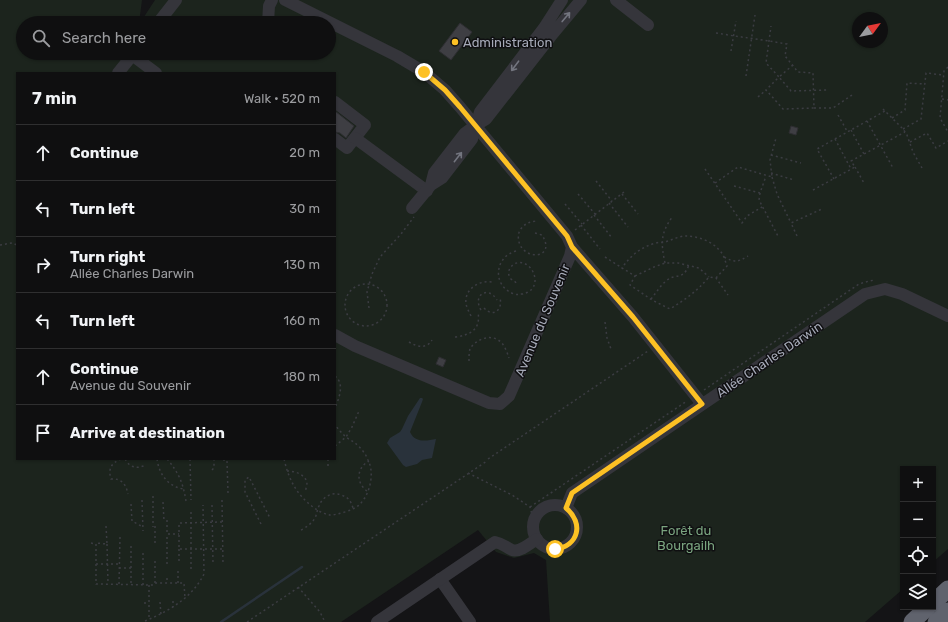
<!DOCTYPE html>
<meta charset="utf-8">
<style>
:root{--surface:#0f0f10;--page:#1d1d1e;--text:#f1f3f6;--muted:#9b9c9f;--line:#2f2f30}
body{margin:0;font-family:Rubik,sans-serif;background:var(--page);color:var(--text)}
.controls{position:absolute;right:12px;bottom:12px;display:grid;overflow:hidden;border-radius:0px;box-shadow:0 1px 3px #0004}
.controls button{width:36px;height:36px;display:grid;place-items:center;padding:0;border:0;border-bottom:1px solid var(--line);background:var(--surface);color:var(--text);font:20px sans-serif}
.compass{position:absolute;left:852px;top:12px;width:36px;height:36px;border-radius:50%;background:var(--surface);box-shadow:0 1px 3px #0004;rotate:57deg}
.stop{position:absolute;width:12px;height:12px;margin:-9px;border:3px solid #fdc124;border-radius:50%;background:#fff}
.stop.end{background:#fdc124;border-color:#fff;box-shadow:0 1px 4px #0008}
.list{margin:0;padding:0;list-style:none}
h2{display:flex;justify-content:space-between;align-items:center;height:52px;margin:0;padding:0 16px;font-size:17px}
h2 small{font-size:13px;font-weight:400;color:var(--muted)}
.list li{display:grid;grid-template-columns:26px 1fr auto;gap:12px;align-items:center;box-sizing:border-box;height:56px;padding:0 16px;border-top:1px solid var(--line)}
.list b{display:block;font-size:15px;white-space:nowrap}
.list p{margin:0;font-size:13px;white-space:nowrap;color:var(--muted)}
.list em{font-size:13px;font-style:normal;color:var(--muted)}
.icon{flex:none;width:22px;height:22px;fill:none;stroke:currentColor;stroke-width:2;stroke-linecap:round;stroke-linejoin:round}
.map{position:relative;flex:none;width:948px;height:622px;overflow:hidden}
.search{position:absolute;background:var(--surface);box-shadow:0 1px 3px #0004;left:16px;top:16px;width:320px;height:44px;display:flex;align-items:center;gap:10px;box-sizing:border-box;padding:0 14px;border-radius:22px;color:var(--muted);font-size:15px}
.panel{position:absolute;background:var(--surface);box-shadow:0 1px 3px #0004;left:16px;top:72px;width:320px;height:388px;border-radius:0px}
.map>svg:first-child{display:block}
.green{fill:#1c241d;fill-rule:evenodd}
.water{fill:#29323b}
.lines{fill:none;stroke-linecap:round;stroke-linejoin:round}
.stream{stroke:#29323b;stroke-width:2.5}
.building{fill:#3e3e43;stroke:#2e2e32}
.path{stroke:#3b3c42;stroke-width:1.5;stroke-dasharray:2 3;stroke-linecap:butt}
.minor{stroke:#35353b;stroke-width:12}
.highway{stroke:#60636d;stroke-width:17}
.oneway{stroke:#73757f}
.route{stroke:#fdc124;stroke-width:5}
.poi-dot{fill:#fdc124;stroke:#0f0f11;stroke-width:1.5}
.labels{text-anchor:middle;stroke-width:3;stroke-linejoin:round;paint-order:stroke}
.poi-label{font-size:13px;fill:#a5a9b7;stroke:#0f0f11;text-anchor:start}
.street-label{font-size:13px;fill:#a5a9b7;stroke:#0f0f11}
.park-label{font-size:13px;fill:#7aa47f;stroke:#0f0f11}
</style>
<div class="map">
<svg width="948" height="622" viewBox="0 0 948 622">
<rect width="100%" height="100%" fill="#141416"/>
<path class="green" d="M0 0H142L139 23H23V53H329V23H140L155 0H948V549L933 562V469H903V589L865 622H550L546 560 534 553 514 558 496 552 478 530 341 622H0ZM858 18H882V42H858ZM17 73H335V459H17Z"/>
<path class="water" d="M420 398H422L423 399 422 402 410 432C415 443 426 441 436 439L432 458 422 460 417 464 406 467 403 465 387 443 390 438 400 432 402 429 408 416Z"/>
<g class="lines">
<path class="stream" d="M221 622 302 567"/>
</g>
<g class="building">
<path d="M460 23 472 32 451 60 439 51Z"/>
<path d="M335 111 354 126 346 138 340 133 335 132Z"/>
<path d="M791 126 798 128 796 135 789 133Z"/>
<path d="M439 357 446 360 443 367 436 364Z"/>
</g>
<g class="lines">
<g class="path">
<path d="M716 33C740 37 764 40 787 44L785 56 798 72 813 73 814 108 783 109 766 90 779 77 766 63 771 26"/>
<path d="M731 51 736 21"/>
<path d="M793 65 779 77 791 91 827 90"/>
<path d="M948 67 944 71 940 118 948 132"/>
<path d="M746 76 755 15"/>
<path d="M758 97 766 90"/>
<path d="M942 99 948 100"/>
<path d="M814 108H833L852 95"/>
<path d="M883 109 903 129 907 135 913 152 922 168"/>
<path d="M838 115 847 131"/>
<path d="M892 118 905 110 907 83 924 84"/>
<path d="M867 121 893 168"/>
<path d="M903 129 921 119 926 73 943 75"/>
<path d="M851 130 864 154"/>
<path d="M835 139 851 169"/>
<path d="M910 142 927 133 936 148 948 141"/>
<path d="M771 155 801 163"/>
<path d="M855 167 864 183"/>
<path d="M705 169 742 223 747 216 762 207"/>
<path d="M771 173 794 180"/>
<path d="M772 177 777 194 791 223"/>
<path d="M834 179 817 149 885 111"/>
<path d="M596 181 612 201"/>
<path d="M715 183 738 167 772 177 770 160 776 138"/>
<path d="M734 186 760 193 766 176"/>
<path d="M813 190 855 167 851 161 905 132"/>
<path d="M760 193 759 200 779 238"/>
<path d="M578 194 595 214"/>
<path d="M622 194 638 214"/>
<path d="M609 203 628 227"/>
<path d="M565 204 582 224"/>
<path d="M594 215 612 238"/>
<path d="M581 225 600 249"/>
<path d="M575 230 624 192"/>
<path d="M535 233 542 235C557 259 524 261 519 242 518 238 518 234 520 230 524 224 529 222 536 221"/>
<path d="M797 236 791 223 822 209"/>
<path d="M0 245 12 243 17 245"/>
<path d="M516 251C494 257 492 286 514 294 517 295 519 294 523 294 525 293 527 293 528 292 541 285 534 266 523 263 514 260 504 271 511 279 513 281 515 281 516 283"/>
<path d="M605 257 622 268"/>
<path d="M724 257C735 263 738 262 748 256"/>
<path d="M665 263C661 244 660 233 673 216"/>
<path d="M635 276 654 267 665 263H678L699 268 709 277"/>
<path d="M716 278 727 266C725 261 724 254 719 250 712 241 697 236 686 236 679 236 672 240 665 242 662 243 659 242 656 243 641 247 631 255 622 268L635 276 630 285 652 300 670 309C686 299 696 292 709 277L716 278 728 295"/>
<circle cx="366" cy="305" r="21"/>
<path d="M651 299C656 293 660 286 666 281 676 272 682 282 689 265"/>
<path d="M369 308 367 292 372 274 380 257 401 234 414 217"/>
<path d="M484 308C493 318 503 310 500 298"/>
<path d="M481 310C472 295 488 285 497 300"/>
<path d="M471 316C469 312 467 308 466 304 464 289 479 280 492 282"/>
<path d="M605 322 607 338 611 349"/>
<path d="M455 337C471 335 481 329 478 312"/>
<path d="M409 342C417 347 427 349 432 340"/>
<path d="M469 361C469 357 469 352 470 349 475 340 489 334 498 340 504 343 507 352 509 358"/>
<path d="M335 376C345 384 339 398 335 408"/>
<path d="M704 390 859 284 869 281 875 280"/>
<path d="M335 446 346 437 352 427 359 411"/>
<path d="M121 459C111 463 108 469 111 479 121 478 126 484 128 494"/>
<path d="M125 459C130 468 137 469 146 465"/>
<path d="M157 459C159 474 168 487 184 489"/>
<path d="M167 459C179 473 183 483 186 501"/>
<path d="M190 459 191 500"/>
<path d="M224 459V461H227L228 493"/>
<path d="M284 459C289 480 296 494 313 507 318 511 324 514 330 515 337 515 354 510 359 505 370 495 375 473 368 460 366 454 360 447 355 443 351 440 346 438 343 434 340 431 337 428 335 424"/>
<path d="M328 459V467"/>
<path d="M488 459 648 351"/>
<path d="M212 470 214 468V459"/>
<path d="M287 471C295 471 304 474 307 482 307 485 306 489 305 492"/>
<path d="M468 473 512 495 530 507 534 522"/>
<path d="M367 491C356 483 356 468 369 461"/>
<path d="M153 496V527"/>
<path d="M142 500 143 531"/>
<path d="M222 500 223 565"/>
<path d="M163 502 164 521"/>
<path d="M131 504 132 521 143 527"/>
<path d="M212 505 213 564"/>
<path d="M530 507 687 401"/>
<path d="M191 512V571"/>
<path d="M167 520V534H179"/>
<path d="M222 522 179 523V549H222"/>
<path d="M261 524 245 492V480L249 477 270 518"/>
<path d="M106 526 107 544 96 543V584L153 585 155 583H184L185 599"/>
<path d="M155 526V544"/>
<path d="M301 530C307 527 312 523 315 518 317 514 317 510 319 506 322 497 333 491 341 495 348 497 351 501 353 508"/>
<path d="M91 543 96 544"/>
<path d="M107 544 108 584"/>
<path d="M131 546V584"/>
<path d="M179 549V561"/>
<path d="M96 564H119"/>
<path d="M167 564V534"/>
<path d="M119 568H131"/>
<path d="M167 578V583"/>
<path d="M155 583V559"/>
<path d="M178 583V568"/>
<path d="M119 584 120 537"/>
<path d="M143 585V553"/>
<path d="M149 585V619"/>
<path d="M298 587 320 612 325 622"/>
<path d="M173 601V607"/>
<path d="M160 602 161 615"/>
<path d="M144 603H149"/>
<path d="M145 621C169 611 192 598 204 574L203 505"/>
<path d="M247 622 487 461"/>
</g>
<g class="minor">
<path d="M285 0 397 56 424 72 445 90 460 107 567 236 572 247 570 256 509 396 500 404 489 403 355 346 335 335"/>
<path d="M562 0 544 28 480 112 476 125 486 119 551 36 581 0"/>
<path d="M616 0 648 25"/>
<path d="M158 23 176 0"/>
<path d="M268 23 269 6 272 0"/>
<path d="M132 55 156 73"/>
<path d="M118 73 134 53"/>
<path d="M335 102 365 125 347 148 335 139"/>
<path d="M355 138 427 191"/>
<path d="M412 208 431 185 442 178 472 139 476 125 465 133 434 173 431 185"/>
<path d="M572 247 633 317 702 404"/>
<circle cx="555" cy="527" r="22"/>
<path d="M566 508 572 493 865 294 885 289 902 294 948 316"/>
<path d="M440 579 470 622"/>
<path d="M377 622 495 542C504 544 504 546 512 550 519 553 531 543 537 539"/>
</g>
<g class="highway">
<path d="M933 603 948 589"/>
<path d="M912 622 928 607"/>
<path d="M936 622 948 611"/>
</g>
</g>
<defs><path id="oneway-shaft" d="M-6 0H5M1.5-3L5.5 0L1.5 3" fill="none" stroke-width="1.6" stroke-linecap="round" stroke-linejoin="round"/></defs>
<g class="oneway">
<use href="#oneway-shaft" transform="translate(566 17) rotate(-50)"/>
<use href="#oneway-shaft" transform="translate(515 66) rotate(127)"/>
<use href="#oneway-shaft" transform="translate(458 157) rotate(-52)"/>
</g>
<g class="lines">
<path class="route" d="M424 72 445 90 460 107 567 236 572 247 633 317 702 404 572 493 566 508C584 523 579 546 555 549"/>
</g>
<circle class="poi-dot" cx="455" cy="42" r="4"/>
<g class="labels">
<g class="poi-label">
<text x="463" y="47">Administration</text>
</g>
<g class="street-label">
<text transform="translate(542 320) rotate(-67)" y="5">Avenue du Souvenir</text>
<text transform="translate(769 359) rotate(-34)" y="5">Allée Charles Darwin</text>
</g>
<g class="park-label">
<text x="686" y="535">Forêt du<tspan x="686" dy="15">Bourgailh</tspan></text>
</g>
</g>
</svg>
<div class="controls">
<button>+</button>
<button>−</button>
<button><svg class="icon" aria-label="locate" viewBox="0 0 24 24"><circle cx="12" cy="12" r="6"/><path d="M12 2v4M12 18v4M2 12h4M18 12h4"/></svg></button>
<button><svg class="icon" aria-label="layers" viewBox="0 0 24 24"><path d="M12 4l9 5-9 5-9-5zM3 14l9 5 9-5"/></svg></button>
</div>
<svg class="compass" viewBox="-18 -18 36 36"><path d="M0-13l5 13h-10z" fill="#e53935"/><path d="M0 13l5-13h-10z" fill="#9b9c9f"/></svg>
<div class="stop" style="left:555px;top:549px"></div>
<div class="stop end" style="left:424px;top:72px"></div>
<div class="search"><svg class="icon" aria-label="search" viewBox="0 0 24 24"><circle cx="10" cy="10" r="6"/><path d="M15 15l6 6"/></svg>Search here</div>
<section class="panel">
<h2>7 min<small>Walk · 520 m</small></h2>
<ul class="list">
<li><svg class="icon" aria-label="ahead" viewBox="0 0 24 24"><path d="M12 20V5M6 11l6-6 6 6"/></svg><div><b>Continue</b></div><em>20 m</em></li>
<li><svg class="icon" aria-label="left" viewBox="0 0 24 24"><path d="M17 20v-9H6M10 6l-5 5 5 5"/></svg><div><b>Turn left</b></div><em>30 m</em></li>
<li><svg class="icon" aria-label="right" viewBox="0 0 24 24"><path d="M7 20v-9h11M14 6l5 5-5 5"/></svg><div><b>Turn right</b><p>Allée Charles Darwin</p></div><em>130 m</em></li>
<li><svg class="icon" aria-label="left" viewBox="0 0 24 24"><path d="M17 20v-9H6M10 6l-5 5 5 5"/></svg><div><b>Turn left</b></div><em>160 m</em></li>
<li><svg class="icon" aria-label="ahead" viewBox="0 0 24 24"><path d="M12 20V5M6 11l6-6 6 6"/></svg><div><b>Continue</b><p>Avenue du Souvenir</p></div><em>180 m</em></li>
<li><svg class="icon" aria-label="arrive" viewBox="0 0 24 24"><path d="M6 21V4h12l-3 4 3 4H6"/></svg><div><b>Arrive at destination</b></div></li>
</ul>
</section>
</div>
